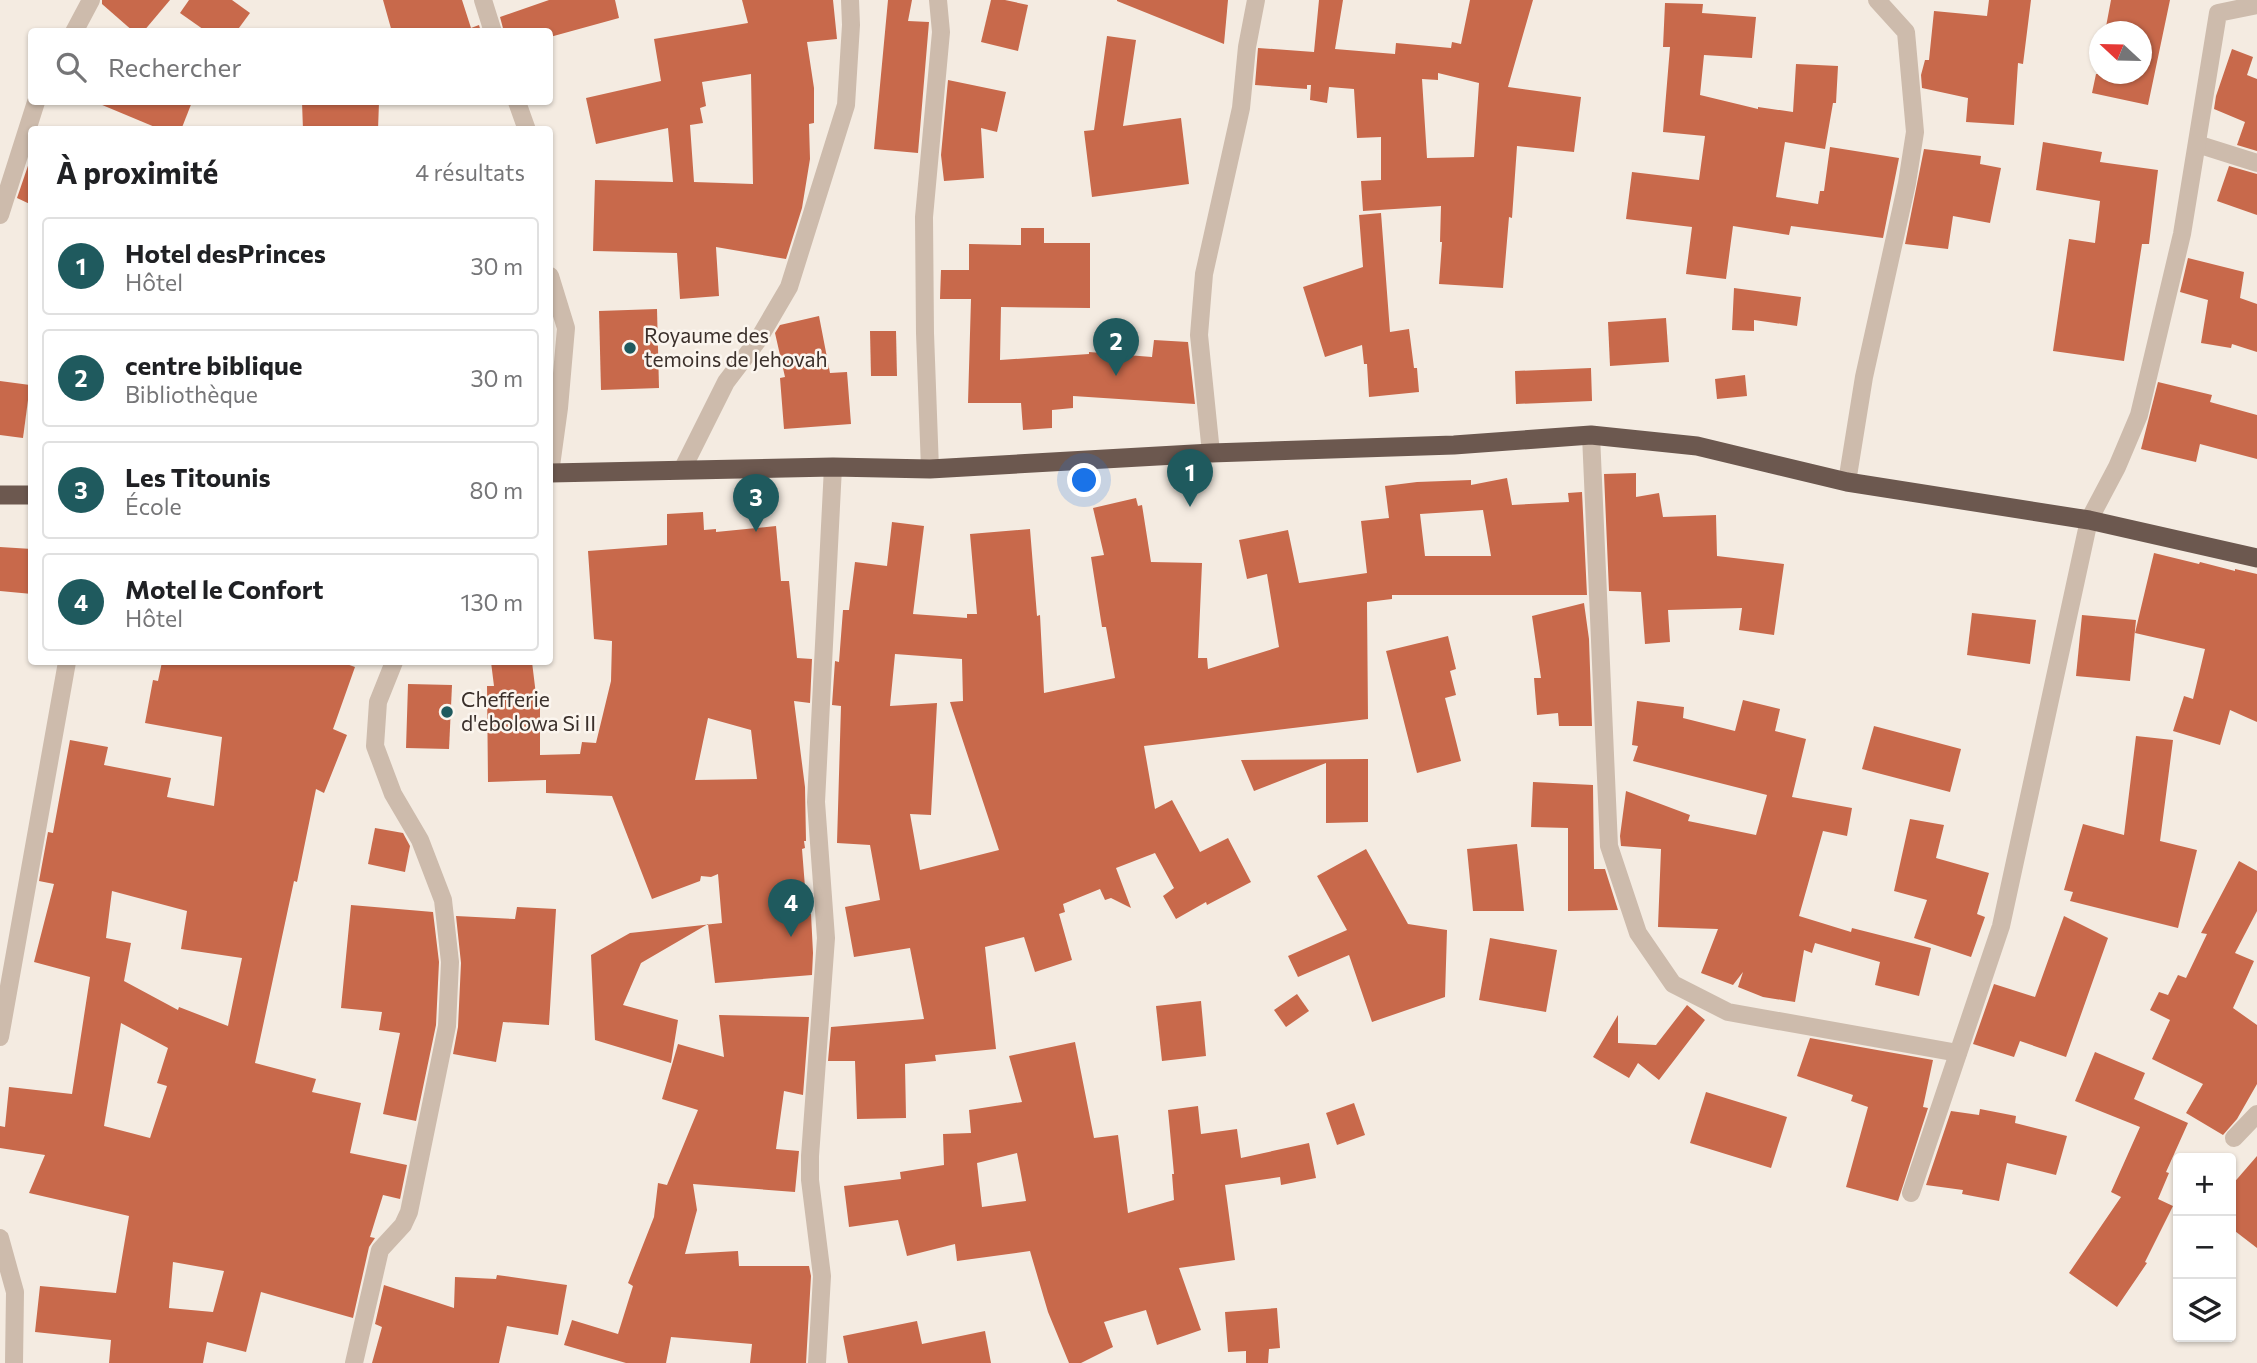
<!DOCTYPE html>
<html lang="fr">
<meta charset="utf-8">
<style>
:root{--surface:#fff;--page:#f2f2f2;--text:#202124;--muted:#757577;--line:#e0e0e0;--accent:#1f5a5e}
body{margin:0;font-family:Commissioner,sans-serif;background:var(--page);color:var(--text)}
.controls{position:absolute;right:21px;bottom:21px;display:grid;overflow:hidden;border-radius:7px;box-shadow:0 2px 5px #0004}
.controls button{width:63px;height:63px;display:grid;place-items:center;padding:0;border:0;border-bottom:2px solid var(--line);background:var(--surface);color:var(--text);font:35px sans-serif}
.compass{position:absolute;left:2089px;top:21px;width:63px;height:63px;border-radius:50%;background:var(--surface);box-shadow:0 2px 5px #0004;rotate:292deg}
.you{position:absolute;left:1085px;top:481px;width:24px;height:24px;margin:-18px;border:5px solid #fff;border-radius:50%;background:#1a73e8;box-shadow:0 0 0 10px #1a73e833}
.badge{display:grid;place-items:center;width:46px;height:46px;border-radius:50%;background:var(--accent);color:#fff;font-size:23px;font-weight:700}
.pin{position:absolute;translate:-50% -58px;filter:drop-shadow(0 2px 4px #0008)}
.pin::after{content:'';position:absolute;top:37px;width:24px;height:21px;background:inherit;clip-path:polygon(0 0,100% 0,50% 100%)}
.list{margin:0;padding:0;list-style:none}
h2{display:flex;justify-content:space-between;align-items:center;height:91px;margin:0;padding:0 28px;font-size:30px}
h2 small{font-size:23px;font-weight:400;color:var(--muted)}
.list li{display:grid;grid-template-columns:46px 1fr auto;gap:21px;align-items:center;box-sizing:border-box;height:98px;margin:0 14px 14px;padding:0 14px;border:2px solid var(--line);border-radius:7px}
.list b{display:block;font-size:26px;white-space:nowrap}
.list p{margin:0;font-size:23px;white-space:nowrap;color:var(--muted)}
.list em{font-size:23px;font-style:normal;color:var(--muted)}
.icon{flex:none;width:38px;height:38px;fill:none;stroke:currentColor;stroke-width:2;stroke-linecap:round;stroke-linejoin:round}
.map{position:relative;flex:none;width:2257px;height:1363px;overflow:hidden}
.search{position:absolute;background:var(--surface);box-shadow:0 2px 5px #0004;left:28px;top:28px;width:525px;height:77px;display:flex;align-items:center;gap:18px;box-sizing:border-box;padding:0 24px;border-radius:7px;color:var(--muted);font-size:26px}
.panel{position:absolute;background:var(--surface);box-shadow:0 2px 5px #0004;left:28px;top:126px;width:525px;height:539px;border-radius:7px}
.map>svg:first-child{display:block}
.building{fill:#c8694b;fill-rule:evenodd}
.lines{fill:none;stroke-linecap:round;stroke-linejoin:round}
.minor{stroke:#cdbbac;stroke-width:18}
.trunk{stroke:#6c584f;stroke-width:19}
.poi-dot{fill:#1f5a5e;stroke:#fbf5ee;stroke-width:2.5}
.labels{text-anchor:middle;stroke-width:5;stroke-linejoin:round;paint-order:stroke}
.poi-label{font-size:21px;fill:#3b302b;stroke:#fbf5ee;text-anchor:start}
</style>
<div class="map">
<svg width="2257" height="1363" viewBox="0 0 2257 1363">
<rect width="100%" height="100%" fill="#f4ebe1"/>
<g class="building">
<path d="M102 0H170L143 32H134L102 4Z"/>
<path d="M189 0H232L250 13 236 32H207L180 13Z"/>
<path d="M383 0H462L471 28 479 25 481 32H392Z"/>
<path d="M549 0H615L619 18 550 37V32H504L500 17Z"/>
<path d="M742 0H833L837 39 807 42 814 88V123L809 124 810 159 802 208 786 259 716 247 719 296 680 299 677 253 593 251 595 180 673 182 668 128 596 144 586 98 661 81 654 39 748 23ZM751 74 753 184 694 182 690 125 703 123 700 108 706 106 702 82Z"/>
<path d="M888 0H912L908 21 929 22 918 153 874 149Z"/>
<path d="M991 0H1005L1028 5 1018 51 981 42Z"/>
<path d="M1117 0H1228L1224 44 1117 1Z"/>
<path d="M1319 0H1343L1335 49 1395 54 1396 43 1451 48 1452 42 1461 44 1470 0H1533L1508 87 1581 97 1574 152 1517 146 1512 218 1509 217 1503 288 1439 284 1442 242H1440L1441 206 1363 211 1361 181 1381 180V137L1357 138 1354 89 1329 87 1327 103 1310 100 1311 85H1307V89L1255 85 1258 48 1314 52ZM1438 73 1479 83 1474 157 1427 158 1422 79 1438 80Z"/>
<path d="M1989 0H2031L2023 64 2018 63 2014 125 1966 122 1968 98 1922 88 1921 75 1925 60H1929L1934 11 1987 16Z"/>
<path d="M2111 0H2170L2148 105 2092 93 2096 74H2141V32H2105Z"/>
<path d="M1665 3 1703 4 1702 13 1756 17 1752 58 1704 55 1700 95 1758 109V107L1793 112 1796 64 1838 66 1836 103H1833L1825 149 1785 142 1776 197 1818 204 1820 191H1824L1830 147 1899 158 1883 238 1791 226 1789 235 1733 226 1726 279 1686 274 1692 227 1626 219 1632 172 1699 180 1705 136 1663 132 1670 47H1663Z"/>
<path d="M1107 36 1136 40 1123 126 1181 118 1189 184 1092 197 1084 131 1094 130Z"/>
<path d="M2232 49 2253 57 2247 75 2257 79V151L2237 145 2245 122 2214 109 2216 96Z"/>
<path d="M948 80 1006 92 997 132 981 128 984 178 944 181 941 155Z"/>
<path d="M95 102H192L181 130H162Z"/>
<path d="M302 102H379L378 130H354V128L303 130Z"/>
<path d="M2043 142 2102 152 2100 162 2158 170 2149 244H2142L2124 361 2053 351 2069 239 2095 243 2100 201 2036 190Z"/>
<path d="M1924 149 1981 156 1980 164 2001 168 1990 223 1953 216 1948 249 1905 244Z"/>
<path d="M32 154V205L17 198Z"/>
<path d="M2229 166 2257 174V215L2217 201Z"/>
<path d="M1381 213 1390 332 1409 329 1414 368H1417L1419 392 1369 397 1367 364H1364L1362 345 1325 357 1303 287 1363 267 1359 215Z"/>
<path d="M1021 228H1044V243H1090V308L1001 307 1000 360 1089 354V352L1152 357 1154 340 1188 342 1195 404 1073 396V408L1052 410V428L1023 430 1021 403H968L971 299H940L941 270H969V244L1021 245Z"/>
<path d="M2188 258 2244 272 2240 298 2257 304V352L2232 344 2231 348 2201 343 2208 300 2180 292Z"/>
<path d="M1734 288 1801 297 1797 326 1754 320V331L1732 330Z"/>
<path d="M657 309 659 388 601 390 599 311Z"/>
<path d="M819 316 830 373 847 372 851 424 784 429 780 378 785 377 775 333 780 325Z"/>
<path d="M1666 318 1669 362 1610 366 1608 322Z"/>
<path d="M870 331H896L897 376H871Z"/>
<path d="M1591 368 1592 401 1516 404 1515 371Z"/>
<path d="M1745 375 1747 396 1717 399 1715 379Z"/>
<path d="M0 381 30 385 23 438 0 435Z"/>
<path d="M2158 382 2212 395 2210 402 2257 415V459L2200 444 2196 462 2141 449Z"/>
<path d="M1636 473V497L1659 493 1663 517 1716 515 1717 556 1784 564 1774 635 1739 630 1742 608 1668 610 1670 642 1645 644 1641 592 1609 591 1604 474Z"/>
<path d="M1507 478 1512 505 1569 502 1568 493 1582 492 1587 595H1392V599L1367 602 1368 719 1144 746 1155 809 1172 800 1200 852 1228 838 1251 882 1207 905 1206 902 1176 919 1163 896 1174 888 1155 853 1116 868 1131 908 1111 898 1105 900 1100 889 1063 904 1065 912 1059 914 1072 960 1035 972 1024 937 985 947 996 1049 935 1055 936 1061 905 1064 906 1118 857 1119 855 1061H828L831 1027 924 1019 910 948 854 957 845 907 880 900 870 845 837 843 841 706 832 705 835 661 839 662 843 610H849L855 562 887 566 892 522 924 526 913 614 967 618V614H977L970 534 1030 529 1037 616 1040 615 1044 693 1115 678 1106 627H1102L1091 557 1104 555 1093 508 1136 498 1138 506 1142 505 1151 562 1202 563 1198 658H1207L1208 669 1279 647 1267 574 1247 579 1239 540 1288 530 1299 583 1367 573 1361 521 1389 518 1385 486 1417 482 1471 480V485ZM1483 510 1491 556H1425L1420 514ZM895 654 962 659 963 701 950 702 999 850 920 870 910 814 931 815 937 703 890 706Z"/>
<path d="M703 512 704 530 716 529V532L776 526 781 581H789L797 658 812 659 810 703 794 701 805 787 806 841H804L805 848 802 849 806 900 809 914H811L813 953 812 975 715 983 708 924 641 963 623 1005 678 1020 671 1063 595 1040 591 955 630 933 722 923 718 874 711 877 701 876 700 881 652 899 612 796 546 793V780L488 782 487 686H494L491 662H532L537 703H540V755L580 754 582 742 596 743 611 681 612 641 594 639 588 551 667 545V514ZM708 718 751 730 757 779 695 780Z"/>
<path d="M0 547 32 549V594L0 591Z"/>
<path d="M2154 553 2199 564 2200 562 2235 571V569L2257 574V722L2230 710 2220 745 2173 731 2184 696 2193 699 2205 649 2135 633Z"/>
<path d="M1584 603 1589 639 1592 726H1559L1558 713 1537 715 1534 678H1541L1532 616Z"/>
<path d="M1972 613 2036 620 2030 664 1967 655Z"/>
<path d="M2082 615 2136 620 2130 681 2076 676Z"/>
<path d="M1448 636 1456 669 1450 671 1456 695 1445 698 1461 761 1417 773 1386 651Z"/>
<path d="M162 662H295L315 665 316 662H341L355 667 333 729 347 735 324 793 316 789 297 882 294 881 255 1063 316 1079 312 1092 361 1103 350 1153 407 1165 400 1199 383 1195 370 1237 375 1238 369 1247 353 1318 261 1292 246 1352 207 1342 203 1363H109L111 1340 35 1332 40 1286 116 1293 129 1216 29 1193 45 1155 0 1148V1126L5 1127 9 1087 72 1094 90 977 34 962 54 884 39 881 48 832 53 833 70 740 108 747 104 765 171 778 167 797 214 806 222 737 145 723 153 680 158 681ZM112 891 187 911 181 949 242 958 228 1026 179 1007 178 1010 124 981 131 943 106 938ZM121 1023 168 1048 157 1083 167 1086 150 1138 104 1126ZM173 1262 224 1271 213 1312 169 1308Z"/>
<path d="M408 684 452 685 449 749 406 748Z"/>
<path d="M1743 700 1780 709 1775 731 1806 739 1792 797 1852 808 1847 836 1823 831 1799 916 1851 932 1852 928 1931 948 1919 996 1875 985 1880 962 1815 943 1812 953 1804 950 1795 1002 1763 997 1738 987 1743 972 1733 985 1701 973 1718 929 1658 927 1661 849 1621 846 1620 836 1626 791 1690 815 1688 821 1756 835 1767 795 1633 761 1638 746 1632 745 1637 701 1684 707 1683 718 1735 731Z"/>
<path d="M1874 726 1961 749 1950 792 1862 769Z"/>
<path d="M2136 736 2173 740 2160 841 2197 850 2178 928 2070 901 2073 892 2064 890 2083 824 2124 835Z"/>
<path d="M1368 759V822L1326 823V763L1254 791 1241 760Z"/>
<path d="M1533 782 1593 785 1594 869H1605L1618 910 1568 911V828L1531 827Z"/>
<path d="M1910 819 1944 825 1936 858 1989 873 1977 914 1985 917 1971 957 1914 938 1927 900 1894 891Z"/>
<path d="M375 828 403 833 410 846 405 872 368 864Z"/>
<path d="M1517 844 1524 911H1473L1467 849Z"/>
<path d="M1366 849 1408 924 1447 930 1445 997 1372 1022 1349 955 1298 977 1288 956 1347 930 1317 876Z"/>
<path d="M2239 861 2257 871V911L2235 953 2254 961 2233 1008 2257 1025V1084L2237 1119 2223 1135 2186 1113 2203 1084 2152 1059 2170 1020 2150 1010 2159 992 2168 995 2178 975 2186 978 2207 934 2201 933Z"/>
<path d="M351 905 433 912 439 962 436 1025 416 1121 383 1114 400 1033 379 1030 382 1012 341 1008Z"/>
<path d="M517 907 556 909 549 1025 503 1022 496 1062 453 1054 458 1027 461 963 456 916 515 919Z"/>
<path d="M2064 916 2108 938 2066 1057 2020 1041 2014 1057 1973 1044 1994 984 2035 997Z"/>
<path d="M1490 938 1557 950 1546 1012 1479 1000Z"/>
<path d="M1297 994 1309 1011 1286 1027 1274 1010Z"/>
<path d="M1201 1001 1206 1056 1162 1061 1156 1006Z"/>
<path d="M1687 1005 1705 1020 1659 1080 1638 1063 1629 1078 1593 1057 1618 1015V1043L1656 1045Z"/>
<path d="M719 1015 809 1017 803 1095 784 1091 776 1149 799 1151 795 1192 693 1184 697 1210 685 1254 738 1251 739 1266H809L811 1276 806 1363H750L752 1344 671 1337 666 1363H626L564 1345 572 1320 618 1334 633 1286 628 1283 654 1217 658 1183 667 1185 698 1110 662 1099 678 1044 724 1057Z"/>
<path d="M1810 1038 1933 1060 1923 1107 1928 1108 1898 1201 1846 1187 1868 1107 1851 1101 1853 1095 1797 1076Z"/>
<path d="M1075 1042 1094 1138 1118 1135 1128 1213 1174 1200 1172 1174H1174L1168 1110 1198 1106 1201 1134 1237 1129 1241 1158 1309 1143 1316 1178 1281 1185 1280 1177 1225 1185 1235 1260 1179 1268 1201 1330 1157 1345 1146 1310 1104 1322 1113 1347 1081 1363H1069L1048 1312 1030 1251 957 1261 955 1244 907 1256 898 1220 849 1227 844 1186 901 1179 900 1172 944 1165 943 1134 971 1133 969 1110 1022 1102 1009 1056ZM1017 1153 1026 1201 982 1207 977 1163Z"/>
<path d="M2095 1052 2145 1073 2134 1099 2188 1123 2166 1172 2169 1173 2158 1199 2173 1206 2145 1262 2147 1263 2117 1307 2069 1273 2121 1197 2111 1192 2140 1127 2075 1101Z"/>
<path d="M1706 1092 1787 1117 1771 1168 1690 1143Z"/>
<path d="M1354 1103 1365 1135 1337 1145 1326 1113Z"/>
<path d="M1980 1109 2016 1116 2015 1123 2067 1136 2056 1175 2007 1163 1999 1201 1962 1194 1963 1190 1926 1185 1951 1111 1979 1115Z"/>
<path d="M2257 1156V1248L2231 1228V1186Z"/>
<path d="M497 1275 567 1285 558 1335 507 1326 499 1363H372L382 1327 375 1324 384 1285 454 1308 455 1277 496 1279Z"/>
<path d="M1277 1308 1280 1348 1269 1349 1268 1363H1246V1351L1228 1352 1225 1312Z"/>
<path d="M917 1321 922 1344 985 1331 991 1363H848L843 1336Z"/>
</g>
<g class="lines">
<g class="minor">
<path d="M483 0 493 32"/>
<path d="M74 32 91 0"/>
<path d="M517 102 527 130"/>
<path d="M2197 144 2257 163"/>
<path d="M0 215 36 102"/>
<path d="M550 276 566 328 559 408 550 473"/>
<path d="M1591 435 1609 846 1638 933 1673 984 1728 1012 1958 1053"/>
<path d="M1211 453 1199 335 1204 274 1241 108 1247 47 1256 0"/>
<path d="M930 469 925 333 924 217 941 32 938 0"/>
<path d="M682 470 726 382 758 340 789 287 846 105 851 25 850 0"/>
<path d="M1847 482 1864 377 1907 183 1915 132 1906 32 1877 0"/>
<path d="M0 1037 67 662"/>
<path d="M2234 1138 2257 1114"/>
<path d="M1911 1193 2001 926 2089 520 2117 467 2139 415 2182 234 2218 13 2257 5"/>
<path d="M0 1238 15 1292 14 1363"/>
<path d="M354 1363 380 1250 403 1225 409 1212 447 1026 450 962 443 900 420 840 393 794 375 746 378 702 394 662"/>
<path d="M817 1363 822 1276 810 1180V1156L826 938 816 802 833 467"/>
</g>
<g class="trunk">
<path d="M550 473 833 467 930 469 1211 453 1454 445 1591 435 1697 446 1847 482 2089 520 2257 558"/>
<path d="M0 495H32"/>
</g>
</g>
<g class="poi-dot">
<circle cx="630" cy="348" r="7"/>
<circle cx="447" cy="712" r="7"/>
</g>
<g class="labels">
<g class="poi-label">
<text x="644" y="343">Royaume des<tspan x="644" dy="24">temoins de Jehovah</tspan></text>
<text x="461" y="707">Chefferie<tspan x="461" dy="24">d'ebolowa Si II</tspan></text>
</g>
</g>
</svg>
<div class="controls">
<button>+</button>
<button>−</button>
<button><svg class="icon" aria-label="layers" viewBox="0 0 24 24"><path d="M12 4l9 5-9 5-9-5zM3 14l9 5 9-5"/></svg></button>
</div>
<svg class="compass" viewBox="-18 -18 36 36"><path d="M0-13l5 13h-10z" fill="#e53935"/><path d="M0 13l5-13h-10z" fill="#757577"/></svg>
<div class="you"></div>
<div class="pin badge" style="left:1190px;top:507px">1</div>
<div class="pin badge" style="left:1116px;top:376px">2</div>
<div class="pin badge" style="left:756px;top:532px">3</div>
<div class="pin badge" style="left:791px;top:937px">4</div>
<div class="search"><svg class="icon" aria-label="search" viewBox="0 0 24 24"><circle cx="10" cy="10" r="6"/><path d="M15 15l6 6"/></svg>Rechercher</div>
<section class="panel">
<h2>À proximité<small>4 résultats</small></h2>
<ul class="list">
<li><span class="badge">1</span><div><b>Hotel desPrinces</b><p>Hôtel</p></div><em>30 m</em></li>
<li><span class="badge">2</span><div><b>centre biblique</b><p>Bibliothèque</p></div><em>30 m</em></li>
<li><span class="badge">3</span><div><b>Les Titounis</b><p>École</p></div><em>80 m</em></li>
<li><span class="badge">4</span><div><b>Motel le Confort</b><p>Hôtel</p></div><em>130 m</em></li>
</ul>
</section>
</div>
